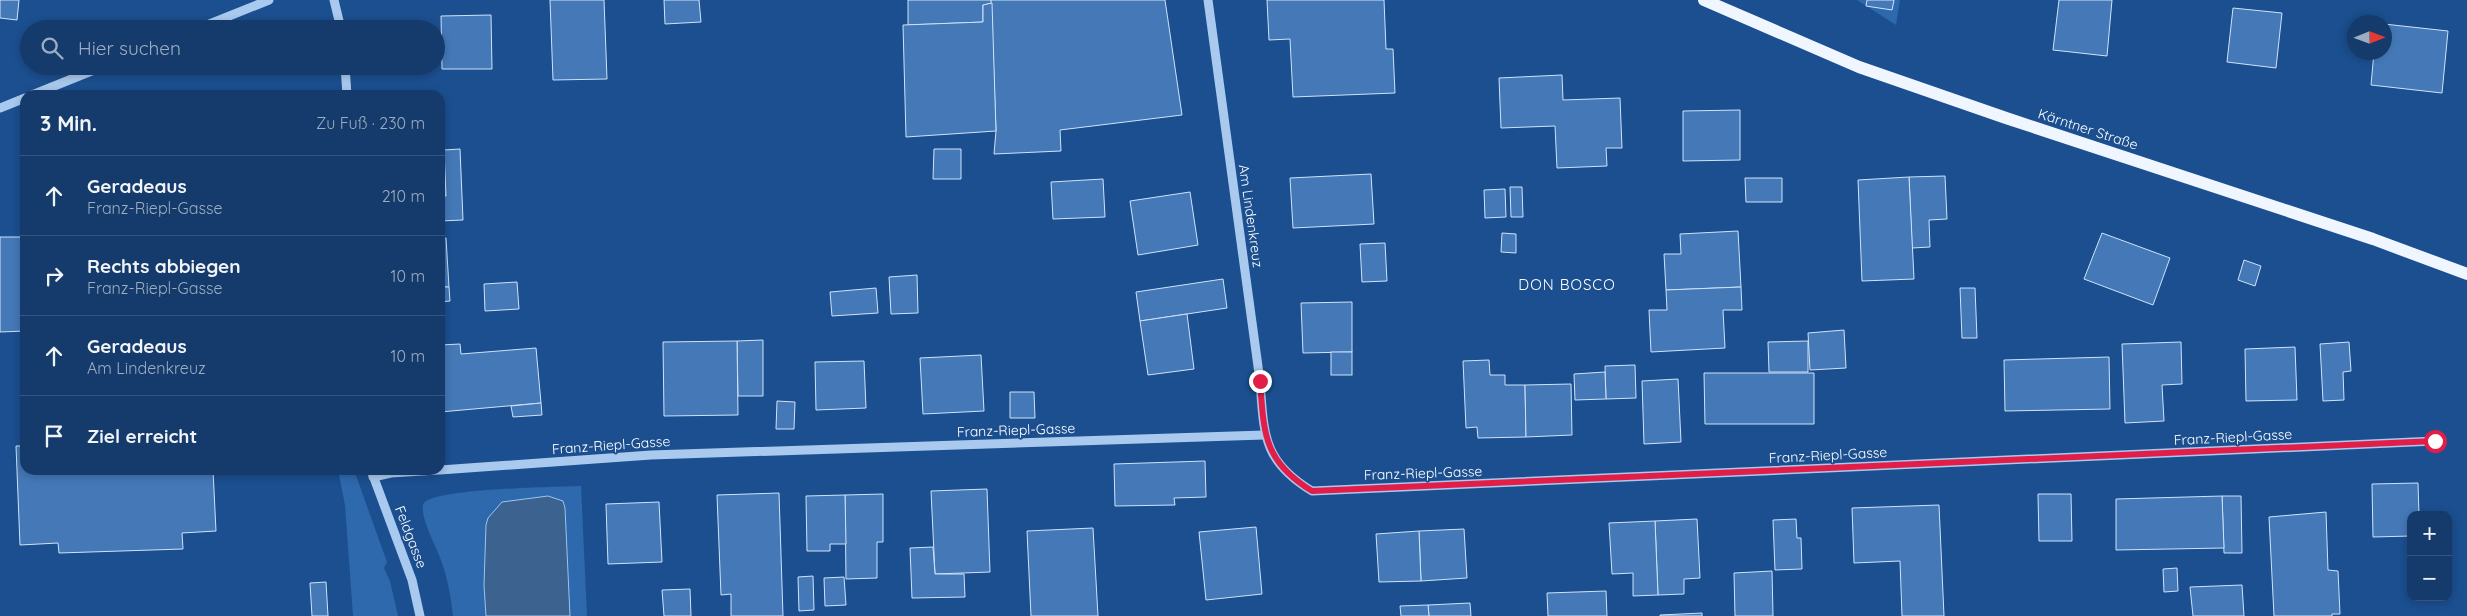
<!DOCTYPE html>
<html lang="de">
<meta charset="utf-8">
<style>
:root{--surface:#143b6b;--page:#214673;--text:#f1f3f6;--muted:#9dadc1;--line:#33557e}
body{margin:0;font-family:Quicksand,sans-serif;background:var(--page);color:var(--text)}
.controls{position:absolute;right:15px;bottom:15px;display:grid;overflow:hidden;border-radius:10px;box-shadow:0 2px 8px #0003}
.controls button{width:45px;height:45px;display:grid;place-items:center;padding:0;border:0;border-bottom:1px solid var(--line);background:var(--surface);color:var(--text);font:25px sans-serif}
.compass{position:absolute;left:2347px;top:15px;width:45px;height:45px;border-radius:50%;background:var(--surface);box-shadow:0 2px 8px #0003;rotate:89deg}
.stop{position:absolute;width:15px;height:15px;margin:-11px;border:4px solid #e11d48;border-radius:50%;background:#fff}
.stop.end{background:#e11d48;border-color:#fff;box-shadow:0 1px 5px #0008}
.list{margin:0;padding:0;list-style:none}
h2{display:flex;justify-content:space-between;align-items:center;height:65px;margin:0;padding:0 20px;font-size:21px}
h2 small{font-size:16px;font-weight:400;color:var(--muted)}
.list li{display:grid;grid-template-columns:32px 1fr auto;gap:15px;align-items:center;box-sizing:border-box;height:80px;padding:0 20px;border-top:1px solid var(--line)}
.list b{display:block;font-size:19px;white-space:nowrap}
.list p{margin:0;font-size:16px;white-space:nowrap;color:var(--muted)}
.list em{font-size:16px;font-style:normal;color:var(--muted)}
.icon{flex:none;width:28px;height:28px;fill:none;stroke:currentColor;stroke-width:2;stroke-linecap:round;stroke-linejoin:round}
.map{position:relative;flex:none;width:2467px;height:616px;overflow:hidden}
.search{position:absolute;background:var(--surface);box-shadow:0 2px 8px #0003;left:20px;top:20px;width:425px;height:55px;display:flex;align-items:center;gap:12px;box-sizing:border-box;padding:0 18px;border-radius:28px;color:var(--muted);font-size:19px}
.panel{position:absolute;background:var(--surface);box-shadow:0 2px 8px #0003;left:20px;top:90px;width:425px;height:385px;border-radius:15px}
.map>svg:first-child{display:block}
.green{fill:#2e69ad}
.water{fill:#3c6290;stroke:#9cc4f0}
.building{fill:#4478b7;stroke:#cfe3fa}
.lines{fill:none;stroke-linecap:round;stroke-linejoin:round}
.minor{stroke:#a9c9ee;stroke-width:9}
.major{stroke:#f0f6ff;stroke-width:12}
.route{stroke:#e11d48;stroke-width:6}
.labels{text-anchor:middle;stroke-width:4;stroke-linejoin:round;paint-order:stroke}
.street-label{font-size:14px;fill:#fff;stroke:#1b4f8f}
.neighbourhood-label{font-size:15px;letter-spacing:1px;fill:#fff;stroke:#1b4f8f}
</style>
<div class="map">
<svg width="2467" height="616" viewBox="0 0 2467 616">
<rect width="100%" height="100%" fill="#1b4f8f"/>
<g class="green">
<path d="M1857 0H1900L1896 25Z"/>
<path d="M338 470H354L387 562 384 568 390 581 398 616H353L345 505Z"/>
<path d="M581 486 587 616H453C451 598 448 580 442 563 438 550 420 518 423 505 426 488 561 487 581 486Z"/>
</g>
<path class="water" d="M548 496 563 501 565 508 570 616H486L484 585 486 525 488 518 502 502Z"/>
<g class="building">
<path d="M0 0H19L17 20 0 18Z"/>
<path d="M550 0H604L607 79 553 80Z"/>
<path d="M664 0H699L701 22 665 24Z"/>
<path d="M908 0H991L992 3 983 5V22L908 25Z"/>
<path d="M991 0H1165L1182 115 1060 130 1061 151 994 154 996 131Z"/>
<path d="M1267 0H1384L1386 49H1393L1395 93 1293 97 1290 39 1269 40Z"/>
<path d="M1867 0H1894L1892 10 1866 6Z"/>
<path d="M2059 0H2112L2107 56 2053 50Z"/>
<path d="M992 3 996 131 906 137 903 25 983 22V5Z"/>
<path d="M2233 8 2282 13 2276 68 2227 62Z"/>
<path d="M491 15 492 69H442L441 16Z"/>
<path d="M2384 24 2448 31 2442 93 2371 85 2374 52H2384Z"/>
<path d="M1562 75 1563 100 1620 98 1622 148H1606L1607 166 1557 168 1555 126 1501 128 1499 78Z"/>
<path d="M1740 110V160L1683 161V111Z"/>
<path d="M440 132H444L446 196H440Z"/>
<path d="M460 149 463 220 440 221V196H446L444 150Z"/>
<path d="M934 149H961V179H933Z"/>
<path d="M1371 174 1374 224 1293 228 1290 178Z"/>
<path d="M1945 176 1947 219 1929 220 1930 247 1912 248 1909 177Z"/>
<path d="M1909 177 1914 279 1862 281 1858 180Z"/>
<path d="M1745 178H1782V202H1746Z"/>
<path d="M1103 179 1105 217 1053 219 1051 182Z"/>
<path d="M1510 187H1522L1523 217H1511Z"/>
<path d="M1505 189 1506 217 1485 218 1484 190Z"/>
<path d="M1190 192 1198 245 1138 255 1130 201Z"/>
<path d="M1738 231 1741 287 1666 290 1664 254H1681L1680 234Z"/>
<path d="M1502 233 1516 234V253L1501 252Z"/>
<path d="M2102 233 2170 258 2153 305 2084 279Z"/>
<path d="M0 237H25V331L0 332Z"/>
<path d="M446 238 449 287H440V239Z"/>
<path d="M1385 243 1387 281 1362 282 1360 244Z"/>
<path d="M2244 260 2261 266 2255 286 2238 280Z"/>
<path d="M917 275 918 313 891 314 889 277Z"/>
<path d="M1223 279 1227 308 1140 321 1136 292Z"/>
<path d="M517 282 519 309 485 311 484 284Z"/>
<path d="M440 287H449L450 301 440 302Z"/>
<path d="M1741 287 1742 310H1723L1725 348 1651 352 1649 310H1667L1666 290Z"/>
<path d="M876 288 878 313 832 316 830 292Z"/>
<path d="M1960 288H1975L1977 338H1962Z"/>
<path d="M1352 302V352L1303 353 1301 303Z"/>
<path d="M1187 314 1194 369 1148 375 1140 321Z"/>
<path d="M1844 330 1846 368 1810 370 1808 333Z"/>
<path d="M763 340V396H738L737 341Z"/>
<path d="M737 341 738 415 664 416 663 342Z"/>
<path d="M1808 341V372H1769L1768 342Z"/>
<path d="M2181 342 2182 384 2162 385 2164 421 2125 423 2122 344Z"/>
<path d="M2349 342 2351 371 2343 372 2344 400 2323 401 2320 344Z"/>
<path d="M460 344 461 354 536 348 541 403 440 412V345Z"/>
<path d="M2295 347 2297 400 2246 401 2245 349Z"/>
<rect x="1331" y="352" width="21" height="23"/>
<path d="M981 355 984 411 923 414 920 358Z"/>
<path d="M2109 357 2110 409 2005 411 2004 360Z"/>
<path d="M1489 360 1490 375H1505V385H1525L1526 437 1478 438 1477 427 1466 428 1463 361Z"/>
<path d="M864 361 866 408 816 410 815 362Z"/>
<path d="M1635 365 1636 398 1606 399 1605 366Z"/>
<path d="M1605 372 1606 399 1575 400 1574 374Z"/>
<path d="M1704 373H1814V424H1705Z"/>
<path d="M1678 379 1681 442 1644 444 1642 381Z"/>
<path d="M1571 384 1572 435 1526 437 1525 385Z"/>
<path d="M1010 392H1034L1035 418H1010Z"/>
<path d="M777 401 795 402 794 429H776Z"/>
<path d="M541 403 542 415 513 417 511 406Z"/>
<path d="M16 446H25V470H213L216 531 182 533 183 549 59 553 58 543 20 545Z"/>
<path d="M1205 461 1206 497 1174 498 1175 505 1115 506 1114 464Z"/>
<path d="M2418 483 2419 515H2411V536L2373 537 2372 484Z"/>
<path d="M987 489 990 572 935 574 931 491Z"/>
<path d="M779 493 783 616H731V594L721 595 717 495Z"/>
<path d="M883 494V542H877V578L846 579 845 495Z"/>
<path d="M2038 494H2071L2072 541H2039Z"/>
<path d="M845 495 846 544H830V551H807L806 496Z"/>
<path d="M2222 496H2241L2242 553H2224Z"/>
<path d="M2222 496 2224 548 2116 550V499Z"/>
<path d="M659 502 662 562 608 564 606 504Z"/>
<path d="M1939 505 1944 616H1902L1900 561 1854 563 1852 508Z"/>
<path d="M2326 512 2328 570 2338 571 2340 614H2332V616H2274L2269 517Z"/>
<path d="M1697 519 1700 578 1684 579V594L1658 595 1655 521Z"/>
<path d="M1796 519 1797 538H1801L1802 569 1775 570 1773 520Z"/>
<path d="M1655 521 1658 595 1633 596V573L1612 574 1609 523Z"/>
<path d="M1256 527 1262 594 1206 600 1199 532Z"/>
<path d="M1093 528 1098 616H1031L1027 531Z"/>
<path d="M1464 529 1467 578 1421 581 1419 531Z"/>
<path d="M1419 531 1421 581 1379 582 1376 534Z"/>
<path d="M933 547 935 574H964L965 597 912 598 910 548Z"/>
<path d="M2177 568 2178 591 2164 592 2163 569Z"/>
<path d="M1772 571 1773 616H1735L1734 573Z"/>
<path d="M813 576 814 610 799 611 798 577Z"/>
<path d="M844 577 846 605 825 606 824 578Z"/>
<path d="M326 582 328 616H312L310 583Z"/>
<path d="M2242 585 2244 616H2193L2190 587Z"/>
<path d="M690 589 691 616H664L662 590Z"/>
<path d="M1606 591 1607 616H1548L1547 593Z"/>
<path d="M1470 603 1471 616H1429L1428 605Z"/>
<path d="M1428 605 1429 616H1401L1400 606Z"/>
<path d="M1702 613V616H1660V615Z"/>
</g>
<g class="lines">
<g class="minor">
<path d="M334 0 341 29"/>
<path d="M1208 0 1260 381C1264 433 1262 461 1312 491L2435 441"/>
<path d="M197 29 269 0"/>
<path d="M345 66 347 95"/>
<path d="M32 95 104 66"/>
<path d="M0 108 25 98"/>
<path d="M371 470 412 580 420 616"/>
<path d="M440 470 651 455 1264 435"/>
<path d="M373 477 391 473 438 470"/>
</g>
<path class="major" d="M1704 0 1859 67 2006 118 2373 239 2467 274"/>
</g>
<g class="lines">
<path class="route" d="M1260 381C1264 433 1263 461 1312 491L2435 441"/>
</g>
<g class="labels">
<g class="street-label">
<text transform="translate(2088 129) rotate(18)" y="5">Kärntner Straße</text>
<text transform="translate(1251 216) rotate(82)" y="5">Am Lindenkreuz</text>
<text transform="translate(1016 430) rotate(-2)" y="5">Franz-Riepl-Gasse</text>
<text transform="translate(2233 437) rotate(-3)" y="5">Franz-Riepl-Gasse</text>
<text transform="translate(611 445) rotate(-4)" y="5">Franz-Riepl-Gasse</text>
<text transform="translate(1828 455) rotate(-3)" y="5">Franz-Riepl-Gasse</text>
<text transform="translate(1423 473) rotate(-2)" y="5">Franz-Riepl-Gasse</text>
<text transform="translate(411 537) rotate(69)" y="5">Feldgasse</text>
</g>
<g class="neighbourhood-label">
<text x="1567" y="290">DON BOSCO</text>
</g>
</g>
</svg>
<div class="controls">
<button>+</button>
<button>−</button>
</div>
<svg class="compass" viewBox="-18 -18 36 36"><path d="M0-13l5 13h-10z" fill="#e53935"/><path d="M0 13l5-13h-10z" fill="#9dadc1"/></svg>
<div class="stop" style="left:2435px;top:441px"></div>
<div class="stop end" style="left:1260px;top:381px"></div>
<div class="search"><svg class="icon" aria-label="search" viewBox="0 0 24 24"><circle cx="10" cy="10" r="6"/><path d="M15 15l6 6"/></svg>Hier suchen</div>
<section class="panel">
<h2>3 Min.<small>Zu Fuß · 230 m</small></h2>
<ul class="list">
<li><svg class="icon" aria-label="ahead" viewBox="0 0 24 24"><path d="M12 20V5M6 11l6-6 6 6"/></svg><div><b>Geradeaus</b><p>Franz-Riepl-Gasse</p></div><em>210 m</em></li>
<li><svg class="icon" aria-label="right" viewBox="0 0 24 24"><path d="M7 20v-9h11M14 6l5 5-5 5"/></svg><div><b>Rechts abbiegen</b><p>Franz-Riepl-Gasse</p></div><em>10 m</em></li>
<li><svg class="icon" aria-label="ahead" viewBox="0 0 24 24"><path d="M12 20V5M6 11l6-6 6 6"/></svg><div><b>Geradeaus</b><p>Am Lindenkreuz</p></div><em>10 m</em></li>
<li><svg class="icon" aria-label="arrive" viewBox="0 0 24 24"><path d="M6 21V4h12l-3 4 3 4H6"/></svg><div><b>Ziel erreicht</b></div></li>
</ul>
</section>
</div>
